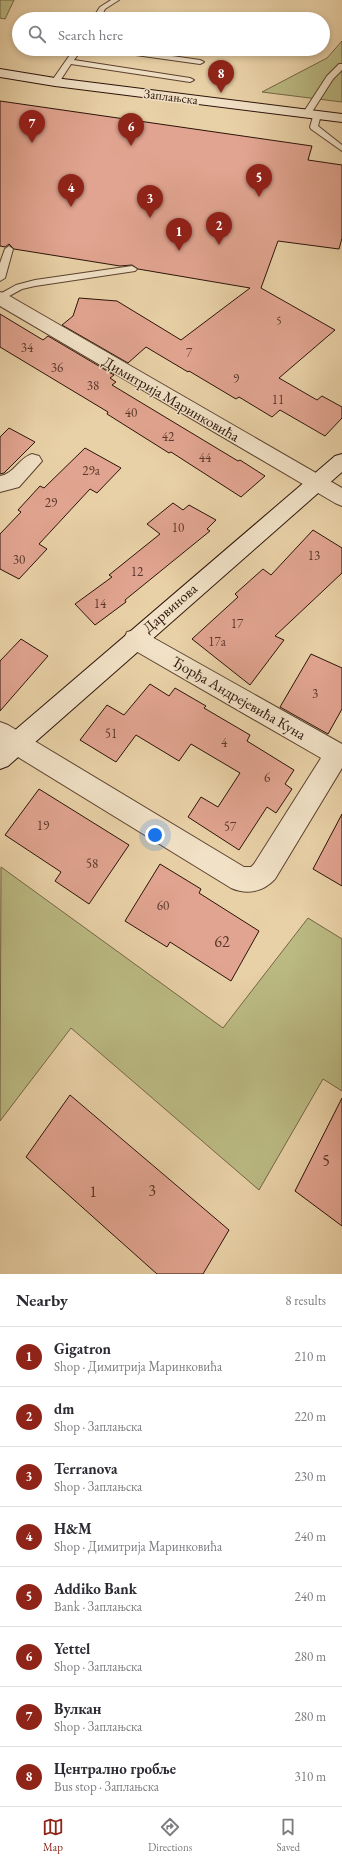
<!DOCTYPE html>
<meta charset="utf-8">
<style>
:root{--surface:#fff;--page:#f7f7f7;--text:#2b2b33;--muted:#7c7c81;--line:#e1e1e2;--accent:#8f2418}
body{margin:0;font-family:"EB Garamond",serif;background:var(--page);color:var(--text)}
.you{position:absolute;left:155px;top:835px;width:14px;height:14px;margin:-10px;border:3px solid #fff;border-radius:50%;background:#1a73e8;box-shadow:0 0 0 6px #1a73e833}
.badge{display:grid;place-items:center;width:26px;height:26px;border-radius:50%;background:var(--accent);color:#fff;font-size:13px;font-weight:700}
.pin{position:absolute;translate:-50% -33px;filter:drop-shadow(0 1px 2px #0008)}
.pin::after{content:'';position:absolute;top:21px;width:14px;height:12px;background:inherit;clip-path:polygon(0 0,100% 0,50% 100%)}
.list{margin:0;padding:0;list-style:none}
h2{display:flex;justify-content:space-between;align-items:center;height:52px;margin:0;padding:0 16px;font-size:17px}
h2 small{font-size:13px;font-weight:400;color:var(--muted)}
.list li{display:grid;grid-template-columns:26px 1fr auto;gap:12px;align-items:center;box-sizing:border-box;height:60px;padding:0 16px;border-top:1px solid var(--line)}
.list b{display:block;font-size:15px;white-space:nowrap}
.list p{margin:0;font-size:13px;white-space:nowrap;color:var(--muted)}
.list em{font-size:13px;font-style:normal;color:var(--muted)}
.icon{flex:none;width:22px;height:22px;fill:none;stroke:currentColor;stroke-width:2;stroke-linecap:round;stroke-linejoin:round}
.map{position:relative;flex:none;width:342px;height:1274px;overflow:hidden}
.search{position:absolute;background:var(--surface);box-shadow:0 2px 6px #0003;left:12px;right:12px;top:12px;height:44px;display:flex;align-items:center;gap:10px;box-sizing:border-box;padding:0 14px;border-radius:22px;color:var(--muted);font-size:15px}
.sheet{height:532px;background:var(--surface)}
nav{display:flex;justify-content:space-around;align-items:center;box-sizing:border-box;height:56px;border-top:1px solid var(--line);background:var(--surface);font-size:11px;color:var(--muted)}
nav a{display:grid;justify-items:center;gap:2px}
nav .on{color:var(--accent)}
.map>svg:first-child{display:block}
.green{fill:#bbba83;stroke:#746646}
.building{fill:#e1a490;stroke:#2c1309}
.lines{fill:none;stroke-linecap:round;stroke-linejoin:round}
.lane-casing{stroke:#5b4230;stroke-width:2}
.street-casing{stroke:#5b4230;stroke-width:2}
.secondary-casing{stroke:#2c1309;stroke-width:2}
.lane{fill:#f1e1c6;fill-rule:evenodd}
.street{fill:#f1e1c6;fill-rule:evenodd}
.secondary{fill:#f1e1c6;fill-rule:evenodd}
.labels{text-anchor:middle;stroke-width:3;stroke-linejoin:round;paint-order:stroke}
.far-number-label{font-size:11px;fill:#59372b}
.far-street-label{font-size:13px;fill:#2c1309;stroke:#f1e1c6}
.number-label{font-size:13px;fill:#59372b}
.street-label{font-size:15px;fill:#2c1309;stroke:#f1e1c6}
.near-number-label{font-size:16px;fill:#59372b}
</style>
<div class="map">
<svg width="342" height="1274" viewBox="0 0 342 1274">
<rect width="100%" height="100%" fill="#e9d1a7"/>
<filter id="stains"><feTurbulence type="fractalNoise" baseFrequency=".005" numOctaves="4"/><feColorMatrix values="0 0 0 0 .2 0 0 0 0 .09 0 0 0 0 .02 0 0 0 .5 -.17"/></filter>
<radialGradient id="worn" r=".72"><stop offset=".6" stop-color="#630" stop-opacity="0"/><stop offset="1" stop-color="#630" stop-opacity=".3"/></radialGradient>
<g class="green">
<path d="M0 0H14L5 19 0 18Z"/>
<path d="M342 41V102L262 92 327 58Z"/>
<path d="M1 867 223 1028 308 918 342 939V1091L323 1079 259 1190 71 1028 0 1121Z"/>
</g>
<g class="building">
<path d="M0 101 312 146 308 160 342 165V238L339 249 278 241 261 288 335 330 279 378 317 400 322 396 342 407V418L325 436 280 410 272 417 239 397 236 399 189 371 188 372 146 347 128 363 62 325 73 316 79 298 117 301 181 340 250 288 138 269 132 265 120 266 14 249 9 244 5 247 0 246Z"/>
<path d="M0 314 43 340 48 336 114 375 110 378 116 382 112 385 238 461 240 460 265 476 241 497 171 452 169 453 107 414 108 412 0 347Z"/>
<path d="M9 428 35 442 4 473 0 474V437Z"/>
<path d="M85 448 121 468 97 493 90 489 39 544 47 549 19 579 0 569V534L21 512 18 510 40 486 44 488Z"/>
<path d="M173 503 183 510 189 505 216 520 207 529 210 531 125 600 126 602 95 625 75 604 112 577 109 575 160 534 147 524Z"/>
<path d="M313 530 342 548V573L275 636 284 640 250 685 192 639 238 597 235 594 263 569 271 575Z"/>
<path d="M21 639 48 656 0 711V661Z"/>
<path d="M311 654 342 668V709L328 734 280 707Z"/>
<path d="M150 684 169 696 175 688 206 706 204 708 250 735 247 741 294 770 285 784 292 789 276 813 267 807 239 850 188 817 201 797 218 807 240 773 191 744 179 761 136 735 116 762 80 740 107 705 124 715Z"/>
<path d="M39 789 129 845 89 904 55 881 61 872 5 835Z"/>
<path d="M342 814V886L313 869Z"/>
<path d="M160 864 201 889 199 893 259 931 231 981 170 942 167 947 125 921Z"/>
<path d="M70 1095 229 1230 203 1274H157L26 1157Z"/>
<path d="M342 1098V1226L295 1191Z"/>
</g>
<g class="lines">
<defs>
<g id="lane">
<path d="M111 0H119L105 9 100 19H92L100 7Z"/>
<path d="M74 49H82L74 60 190 78 194 80 190 82 71 64 58 84H52L51 82Z"/>
<path d="M103 49H123L200 60 204 62 200 64 107 51Z"/>
<path d="M339 64H342V70L333 79 310 115H304L303 113 327 76Z"/>
<path d="M314 113H317L321 115 318 126 342 145V151L311 129 310 127Z"/>
<path d="M9 246 13 249 5 278 0 281V263L5 249Z"/>
<path d="M132 266 137 269 135 271 35 286 22 289 0 301V294L16 285 35 280Z"/>
</g>
<g id="street">
<path d="M0 292 6 294 342 488V506L335 503 0 306Z"/>
<path d="M32 454 39 456 42 461 19 487 0 492V476C14 474 19 458 32 454Z"/>
<path d="M135 630 143 632 342 744V768L275 879C263 892 247 895 231 888L0 746V722L8 725 244 867H251L254 864 321 758 127 646 124 639 127 632Z"/>
</g>
<g id="secondary">
<path d="M0 69 55 78 342 114V122L55 86 0 77Z"/>
<path d="M342 454V472L8 766 0 769V743L335 456Z"/>
</g>
</defs>
<use href="#lane" class="lane-casing"/>
<use href="#street" class="street-casing"/>
<use href="#secondary" class="secondary-casing"/>
<use href="#lane" class="lane"/>
<use href="#street" class="street"/>
<use href="#secondary" class="secondary"/>
</g>
<g class="labels">
<g class="far-number-label">
<text x="279" y="324">5</text>
</g>
<g class="far-street-label">
<text transform="translate(171 96) rotate(7)" y="5">Заплањска</text>
</g>
<g class="number-label">
<text x="27" y="352">34</text>
<text x="189" y="357">7</text>
<text x="57" y="372">36</text>
<text x="236" y="383">9</text>
<text x="93" y="390">38</text>
<text x="278" y="404">11</text>
<text x="131" y="417">40</text>
<text x="168" y="441">42</text>
<text x="205" y="462">44</text>
<text x="91" y="475">29a</text>
<text x="51" y="507">29</text>
<text x="178" y="532">10</text>
<text x="314" y="560">13</text>
<text x="19" y="564">30</text>
<text x="137" y="576">12</text>
<text x="100" y="608">14</text>
<text x="237" y="628">17</text>
<text x="217" y="646">17a</text>
<text x="315" y="698">3</text>
<text x="111" y="738">51</text>
<text x="224" y="747">4</text>
<text x="267" y="782">6</text>
<text x="43" y="830">19</text>
<text x="230" y="831">57</text>
<text x="92" y="868">58</text>
<text x="163" y="910">60</text>
</g>
<g class="street-label">
<text transform="translate(171 399) rotate(30)" y="5">Димитрија Маринковића</text>
<text transform="translate(170 608) rotate(-41)" y="5">Дарвинова</text>
<text transform="translate(239 698) rotate(30)" y="5">Ђорђа Андрејевића Куна</text>
</g>
<g class="near-number-label">
<text x="222" y="947">62</text>
<text x="326" y="1166">5</text>
<text x="152" y="1196">3</text>
<text x="93" y="1197">1</text>
</g>
</g>
<rect width="100%" height="100%" filter="url(#stains)"/>
<rect width="100%" height="100%" fill="url(#worn)"/>
</svg>
<div class="you"></div>
<div class="pin badge" style="left:179px;top:251px">1</div>
<div class="pin badge" style="left:219px;top:245px">2</div>
<div class="pin badge" style="left:150px;top:218px">3</div>
<div class="pin badge" style="left:71px;top:207px">4</div>
<div class="pin badge" style="left:259px;top:197px">5</div>
<div class="pin badge" style="left:131px;top:146px">6</div>
<div class="pin badge" style="left:32px;top:143px">7</div>
<div class="pin badge" style="left:221px;top:93px">8</div>
<div class="search"><svg class="icon" aria-label="search" viewBox="0 0 24 24"><circle cx="10" cy="10" r="6"/><path d="M15 15l6 6"/></svg>Search here</div>
</div>
<section class="sheet">
<h2>Nearby<small>8 results</small></h2>
<ul class="list">
<li><span class="badge">1</span><div><b>Gigatron</b><p>Shop · Димитрија Маринковића</p></div><em>210 m</em></li>
<li><span class="badge">2</span><div><b>dm</b><p>Shop · Заплањска</p></div><em>220 m</em></li>
<li><span class="badge">3</span><div><b>Terranova</b><p>Shop · Заплањска</p></div><em>230 m</em></li>
<li><span class="badge">4</span><div><b>H&amp;M</b><p>Shop · Димитрија Маринковића</p></div><em>240 m</em></li>
<li><span class="badge">5</span><div><b>Addiko Bank</b><p>Bank · Заплањска</p></div><em>240 m</em></li>
<li><span class="badge">6</span><div><b>Yettel</b><p>Shop · Заплањска</p></div><em>280 m</em></li>
<li><span class="badge">7</span><div><b>Вулкан</b><p>Shop · Заплањска</p></div><em>280 m</em></li>
<li><span class="badge">8</span><div><b>Централно гробље</b><p>Bus stop · Заплањска</p></div><em>310 m</em></li>
</ul>
</section>
<nav>
<a class="on"><svg class="icon" aria-label="map" viewBox="0 0 24 24"><path d="M3 6l6-2 6 2 6-2v14l-6 2-6-2-6 2zM9 4v14M15 6v14"/></svg>Map</a>
<a><svg class="icon" aria-label="directions" viewBox="0 0 24 24"><path d="M12 3l9 9-9 9-9-9zM9 14v-3h6M13 9l2 2-2 2"/></svg>Directions</a>
<a><svg class="icon" aria-label="saved" viewBox="0 0 24 24"><path d="M7 4h10v16l-5-4-5 4z"/></svg>Saved</a>
</nav>
